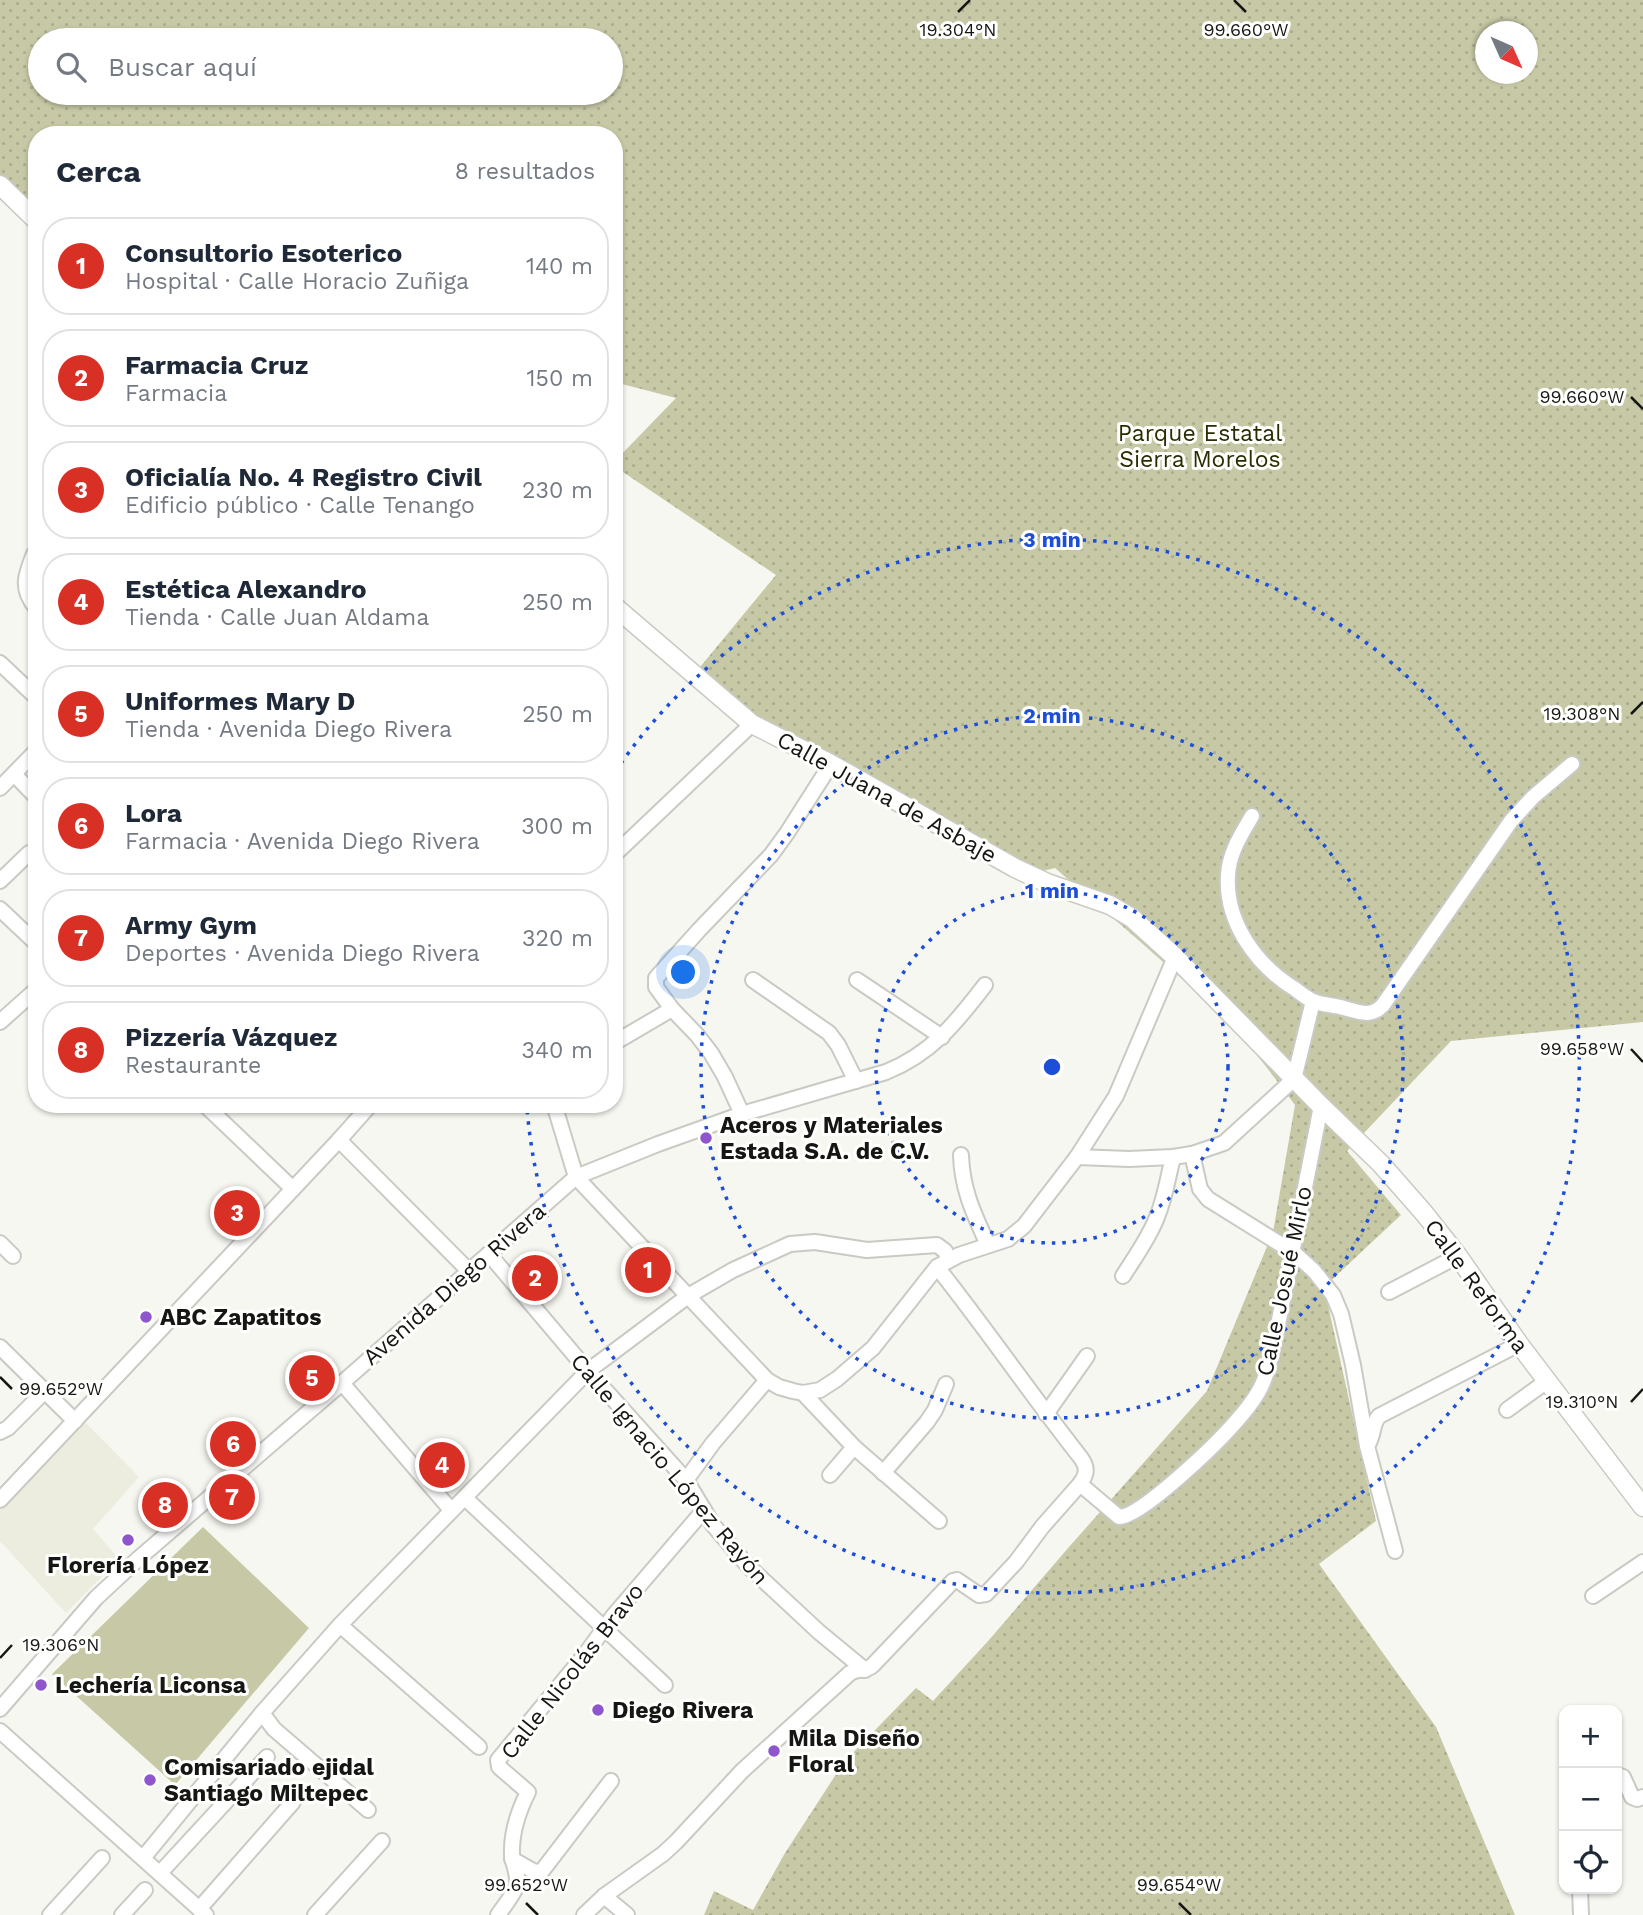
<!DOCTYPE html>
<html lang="es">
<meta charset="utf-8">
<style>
:root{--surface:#fff;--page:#f6f6f7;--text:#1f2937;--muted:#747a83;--line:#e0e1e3;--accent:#d93025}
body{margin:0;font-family:"Work Sans",sans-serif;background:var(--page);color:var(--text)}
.controls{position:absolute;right:21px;bottom:21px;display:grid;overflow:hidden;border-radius:14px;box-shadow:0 2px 5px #0004}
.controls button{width:63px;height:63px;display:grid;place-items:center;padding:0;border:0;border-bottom:2px solid var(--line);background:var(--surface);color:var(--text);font:35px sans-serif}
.compass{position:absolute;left:1475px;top:21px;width:63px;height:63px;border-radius:50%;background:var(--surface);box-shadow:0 2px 5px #0004;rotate:135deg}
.you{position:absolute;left:684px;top:973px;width:24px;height:24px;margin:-18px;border:5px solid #fff;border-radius:50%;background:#1a73e8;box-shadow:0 0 0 10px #1a73e833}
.badge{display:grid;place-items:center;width:46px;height:46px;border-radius:50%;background:var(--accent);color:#fff;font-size:23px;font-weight:700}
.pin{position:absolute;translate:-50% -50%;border:4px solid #fff;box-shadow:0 2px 7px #0006}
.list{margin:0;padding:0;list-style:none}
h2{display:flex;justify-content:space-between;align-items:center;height:91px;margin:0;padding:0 28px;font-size:30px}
h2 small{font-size:23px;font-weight:400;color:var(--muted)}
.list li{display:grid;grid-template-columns:46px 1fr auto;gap:21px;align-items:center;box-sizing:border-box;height:98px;margin:0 14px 14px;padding:0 14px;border:2px solid var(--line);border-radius:28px}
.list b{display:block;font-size:26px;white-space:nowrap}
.list p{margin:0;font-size:23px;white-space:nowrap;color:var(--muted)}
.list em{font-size:23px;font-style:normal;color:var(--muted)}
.icon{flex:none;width:38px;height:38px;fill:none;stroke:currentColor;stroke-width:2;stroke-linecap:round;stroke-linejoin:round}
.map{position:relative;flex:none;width:1643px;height:1915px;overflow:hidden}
.search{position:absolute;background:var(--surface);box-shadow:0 2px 5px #0004;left:28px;top:28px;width:595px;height:77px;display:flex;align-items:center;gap:18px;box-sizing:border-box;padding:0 24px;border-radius:38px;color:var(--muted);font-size:26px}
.panel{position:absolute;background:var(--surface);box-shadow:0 2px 5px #0004;left:28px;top:126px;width:595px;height:987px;border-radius:28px}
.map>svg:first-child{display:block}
.built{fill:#eceddf}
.park{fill:url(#park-dots);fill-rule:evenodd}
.pitch{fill:#c7c9a6}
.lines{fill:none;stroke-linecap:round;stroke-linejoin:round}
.minor-casing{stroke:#c9cac4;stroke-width:18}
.tertiary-casing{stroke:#c9cac4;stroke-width:21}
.minor{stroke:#fff;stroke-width:14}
.tertiary{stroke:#fff;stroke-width:18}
.ticks{fill:none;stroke:#161614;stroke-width:2.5}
.ring{fill:none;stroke:#1d4ed8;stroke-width:3.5;stroke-dasharray:3.5 7}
.poi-dot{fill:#8e55cd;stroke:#fffffe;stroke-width:2.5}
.labels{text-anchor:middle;stroke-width:6;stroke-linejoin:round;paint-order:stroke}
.park-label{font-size:23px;fill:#2c2c02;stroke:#fffffe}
.street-label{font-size:23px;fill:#161614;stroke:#fffffe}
.poi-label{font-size:23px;font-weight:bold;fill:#161614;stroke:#fffffe;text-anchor:start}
.ticks-label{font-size:18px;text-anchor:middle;fill:#161614;stroke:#fffffe;stroke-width:6;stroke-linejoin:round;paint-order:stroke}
.centre{fill:#1d4ed8;stroke:#fffffe;stroke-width:3.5}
.ring-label{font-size:21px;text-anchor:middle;font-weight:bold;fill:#1d4ed8;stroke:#fffffe;stroke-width:6;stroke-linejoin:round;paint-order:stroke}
</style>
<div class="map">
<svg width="1643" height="1915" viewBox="0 0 1643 1915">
<defs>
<pattern id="park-dots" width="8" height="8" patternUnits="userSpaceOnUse" patternTransform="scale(1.75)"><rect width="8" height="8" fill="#c7c9a6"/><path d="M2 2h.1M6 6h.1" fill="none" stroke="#aaac8e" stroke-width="1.8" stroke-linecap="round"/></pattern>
</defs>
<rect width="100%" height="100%" fill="#f7f7f1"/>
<path class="built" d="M85 1422 139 1477 93 1529 119 1559 66 1613 0 1541V1508Z"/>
<path class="park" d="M0 0H1643V1022L1451 1041 1347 1151 1401 1215 1324 1287 1376 1521 1319 1564 1436 1727 1515 1915H704L714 1891 753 1910 785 1853 844 1762 916 1688 933 1701 989 1640 1069 1547 1207 1391 1273 1232 1295 1105C1280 1085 1265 1064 1249 1046 1190 981 1120 925 1055 868L1027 875 790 739 696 672 776 575 614 466V462L676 398 614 382V135H37V223L0 192ZM1486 32H1528V74H1486ZM40 40H611V93H40Z"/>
<path class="pitch" d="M203 1527 309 1628 175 1785 52 1674Z"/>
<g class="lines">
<defs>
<g id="minor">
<path d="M34 554C25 576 20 589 37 609"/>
<path d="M0 663 37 698"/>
<path d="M14 774 37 798"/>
<path d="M0 788 37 750"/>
<path d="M1252 816C1241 835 1229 853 1228 875 1225 922 1256 965 1295 989 1300 993 1306 998 1313 1001 1322 1005 1334 1005 1344 1008 1359 1012 1371 1018 1383 1005L1511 821 1533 797 1572 764"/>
<path d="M614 855 752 724"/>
<path d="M0 881 29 853"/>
<path d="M0 909 37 944"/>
<path d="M753 980 829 1033 838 1045 856 1081"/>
<path d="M857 980 942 1037"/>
<path d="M0 1022 37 989"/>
<path d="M614 1043 672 1009"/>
<path d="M204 1104 293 1189"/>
<path d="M554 1104 576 1177 767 1380 779 1387 793 1391 803 1393 820 1390 837 1379 873 1348 937 1267 959 1255 1008 1239 1024 1226 1077 1157 1116 1096 1175 957"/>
<path d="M742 1114 725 1077 711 1053 697 1035 672 1009 656 987V978L699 930 771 855 787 833 831 764"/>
<path d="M339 1140 469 1271"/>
<path d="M1192 1154 1200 1189 1208 1199 1293 1252 1314 1271 1333 1295 1341 1314 1353 1365 1367 1446 1395 1551"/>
<path d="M961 1155C962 1190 974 1214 988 1245"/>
<path d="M1077 1157 1129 1159 1173 1157 1192 1154 1224 1143 1294 1079 1313 1001"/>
<path d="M0 1243 13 1256"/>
<path d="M489 1254 588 1371 686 1480 713 1525 748 1566 819 1632 865 1670"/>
<path d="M937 1267C987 1330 1032 1396 1081 1458 1088 1468 1087 1474 1080 1484L1119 1517C1141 1517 1215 1445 1232 1426 1243 1414 1254 1401 1261 1387 1269 1371 1272 1352 1276 1335L1321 1106"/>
<path d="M1123 1276C1135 1257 1149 1238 1157 1217 1165 1198 1168 1177 1173 1157"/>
<path d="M1389 1292 1458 1256"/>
<path d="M0 1347 75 1421"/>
<path d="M342 1383 451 1510"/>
<path d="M803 1393 854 1447 939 1521"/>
<path d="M1507 1410 1547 1381"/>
<path d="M1046 1414 1087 1356"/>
<path d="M0 1432 8 1428 45 1391"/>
<path d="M1367 1446C1375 1435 1371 1425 1379 1416L1519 1344"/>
<path d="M883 1473 927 1422 935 1410 946 1384"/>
<path d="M830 1475 854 1447"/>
<path d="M686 1480 713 1443 767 1380"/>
<path d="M465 1498 665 1685"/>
<path d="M0 1500 339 1140 371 1104"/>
<path d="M1593 1596 1643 1562"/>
<path d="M340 1625 479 1747"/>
<path d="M0 1709 96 1598 138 1559 342 1383 576 1177 658 1144 742 1114 886 1072C931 1054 956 1023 985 985"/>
<path d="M262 1713 274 1729 368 1810"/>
<path d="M0 1731 206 1915"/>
<path d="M1617 1775 1623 1777 1632 1797 1637 1799 1643 1797"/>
<path d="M143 1858 262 1713 340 1625 588 1371 688 1296 733 1270 790 1244 815 1242 867 1250 937 1245 945 1251 949 1259"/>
<path d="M512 1859 535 1872 542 1871 611 1781"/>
<path d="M160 1873 267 1757"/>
<path d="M1580 1889 1581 1915"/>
<path d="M604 1896 627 1915"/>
<path d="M199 1909 293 1802"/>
<path d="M50 1915 102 1858"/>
<path d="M122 1915 145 1890"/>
<path d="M315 1915 382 1841"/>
<path d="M498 1915C504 1906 512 1897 516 1887 520 1876 513 1866 512 1855 511 1832 518 1812 528 1792L499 1767 498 1760 584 1656 614 1615 704 1510"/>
<path d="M584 1915 604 1896 663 1854 676 1842 742 1771 850 1673C858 1668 866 1672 873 1665L953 1581 957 1580 979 1595 986 1594 1016 1562 1042 1527 1080 1484"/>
</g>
<g id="tertiary">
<path d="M0 185 37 221"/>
<path d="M614 606 752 724 831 764 1015 868 1047 883 1110 905 1132 918 1175 957 1321 1106 1381 1164 1424 1213 1458 1256 1519 1344 1643 1507"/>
</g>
</defs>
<use href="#minor" class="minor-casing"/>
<use href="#tertiary" class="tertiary-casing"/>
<use href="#minor" class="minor"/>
<use href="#tertiary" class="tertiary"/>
</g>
<path class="ticks" d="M1234 0 1246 12M958 12 970 0M1631 397 1643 409M1631 714 1643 702M1631 1049 1643 1062M0 1377 12 1389M1631 1402 1643 1389M0 1658 12 1645M526 1903 538 1915M1179 1903 1191 1915"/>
<g class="ring">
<circle cx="1052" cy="1067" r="176"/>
<circle cx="1052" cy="1067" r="351"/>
<path d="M615 772A527 527 0 1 1 527 1108"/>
</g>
<g class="poi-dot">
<circle cx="706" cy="1138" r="7"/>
<circle cx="146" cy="1317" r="7"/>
<circle cx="128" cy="1540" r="7"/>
<circle cx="41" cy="1685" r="7"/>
<circle cx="598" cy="1710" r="7"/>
<circle cx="774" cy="1751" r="7"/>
<circle cx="150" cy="1780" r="7"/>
</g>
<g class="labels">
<g class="park-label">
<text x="1200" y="441">Parque Estatal<tspan x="1200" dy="26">Sierra Morelos</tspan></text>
</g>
<g class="street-label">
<text transform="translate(887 797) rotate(29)" y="8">Calle Juana de Asbaje</text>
<text transform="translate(1284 1281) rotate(-78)" y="8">Calle Josué Mirlo</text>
<text transform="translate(454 1284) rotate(-41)" y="8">Avenida Diego Rivera</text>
<text transform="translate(1477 1286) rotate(54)" y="8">Calle Reforma</text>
<text transform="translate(670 1469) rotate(50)" y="8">Calle Ignacio López Rayón</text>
<text transform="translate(572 1671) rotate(-52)" y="8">Calle Nicolás Bravo</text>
</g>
<g class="poi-label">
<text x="720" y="1133">Aceros y Materiales<tspan x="720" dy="26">Estada S.A. de C.V.</tspan></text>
<text x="160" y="1325">ABC Zapatitos</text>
<text x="128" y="1573" text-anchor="middle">Florería López</text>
<text x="55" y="1693">Lechería Liconsa</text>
<text x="612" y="1718">Diego Rivera</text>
<text x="788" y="1746">Mila Diseño<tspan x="788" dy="26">Floral</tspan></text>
<text x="164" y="1775">Comisariado ejidal<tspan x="164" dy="26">Santiago Miltepec</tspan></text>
</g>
</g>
<g class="ticks-label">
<text x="958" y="36">19.304°N</text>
<text x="1246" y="36">99.660°W</text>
<text x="1582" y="403">99.660°W</text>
<text x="1582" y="720">19.308°N</text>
<text x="1582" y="1055">99.658°W</text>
<text x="61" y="1395">99.652°W</text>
<text x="1582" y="1408">19.310°N</text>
<text x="61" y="1651">19.306°N</text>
<text x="526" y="1891">99.652°W</text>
<text x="1179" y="1891">99.654°W</text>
</g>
<circle cx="1052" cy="1067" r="10" class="centre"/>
<g class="ring-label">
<text x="1052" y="547">3 min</text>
<text x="1052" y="723">2 min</text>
<text x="1052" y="898">1 min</text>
</g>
</svg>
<div class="controls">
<button>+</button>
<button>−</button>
<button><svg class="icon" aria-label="locate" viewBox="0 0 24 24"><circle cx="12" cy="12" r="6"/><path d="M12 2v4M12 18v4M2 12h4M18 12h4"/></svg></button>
</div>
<svg class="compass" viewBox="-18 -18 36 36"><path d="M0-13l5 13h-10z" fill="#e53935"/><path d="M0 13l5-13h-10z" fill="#747a83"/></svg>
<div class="you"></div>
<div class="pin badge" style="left:648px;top:1270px">1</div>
<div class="pin badge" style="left:535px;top:1278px">2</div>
<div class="pin badge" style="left:237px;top:1213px">3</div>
<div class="pin badge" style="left:442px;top:1465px">4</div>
<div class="pin badge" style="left:312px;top:1378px">5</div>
<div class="pin badge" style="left:233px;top:1444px">6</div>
<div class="pin badge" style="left:232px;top:1497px">7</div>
<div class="pin badge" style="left:165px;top:1505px">8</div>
<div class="search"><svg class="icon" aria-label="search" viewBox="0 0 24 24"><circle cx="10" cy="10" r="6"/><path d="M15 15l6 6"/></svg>Buscar aquí</div>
<section class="panel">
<h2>Cerca<small>8 resultados</small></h2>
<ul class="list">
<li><span class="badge">1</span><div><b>Consultorio Esoterico</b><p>Hospital · Calle Horacio Zuñiga</p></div><em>140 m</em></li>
<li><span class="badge">2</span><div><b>Farmacia Cruz</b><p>Farmacia</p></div><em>150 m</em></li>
<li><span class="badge">3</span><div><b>Oficialía No. 4 Registro Civil</b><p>Edificio público · Calle Tenango</p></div><em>230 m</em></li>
<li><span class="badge">4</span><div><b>Estética Alexandro</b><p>Tienda · Calle Juan Aldama</p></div><em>250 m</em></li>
<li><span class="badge">5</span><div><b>Uniformes Mary D</b><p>Tienda · Avenida Diego Rivera</p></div><em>250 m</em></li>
<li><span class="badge">6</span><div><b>Lora</b><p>Farmacia · Avenida Diego Rivera</p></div><em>300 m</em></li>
<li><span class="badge">7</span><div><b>Army Gym</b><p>Deportes · Avenida Diego Rivera</p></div><em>320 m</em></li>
<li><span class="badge">8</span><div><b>Pizzería Vázquez</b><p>Restaurante</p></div><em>340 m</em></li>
</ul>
</section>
</div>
